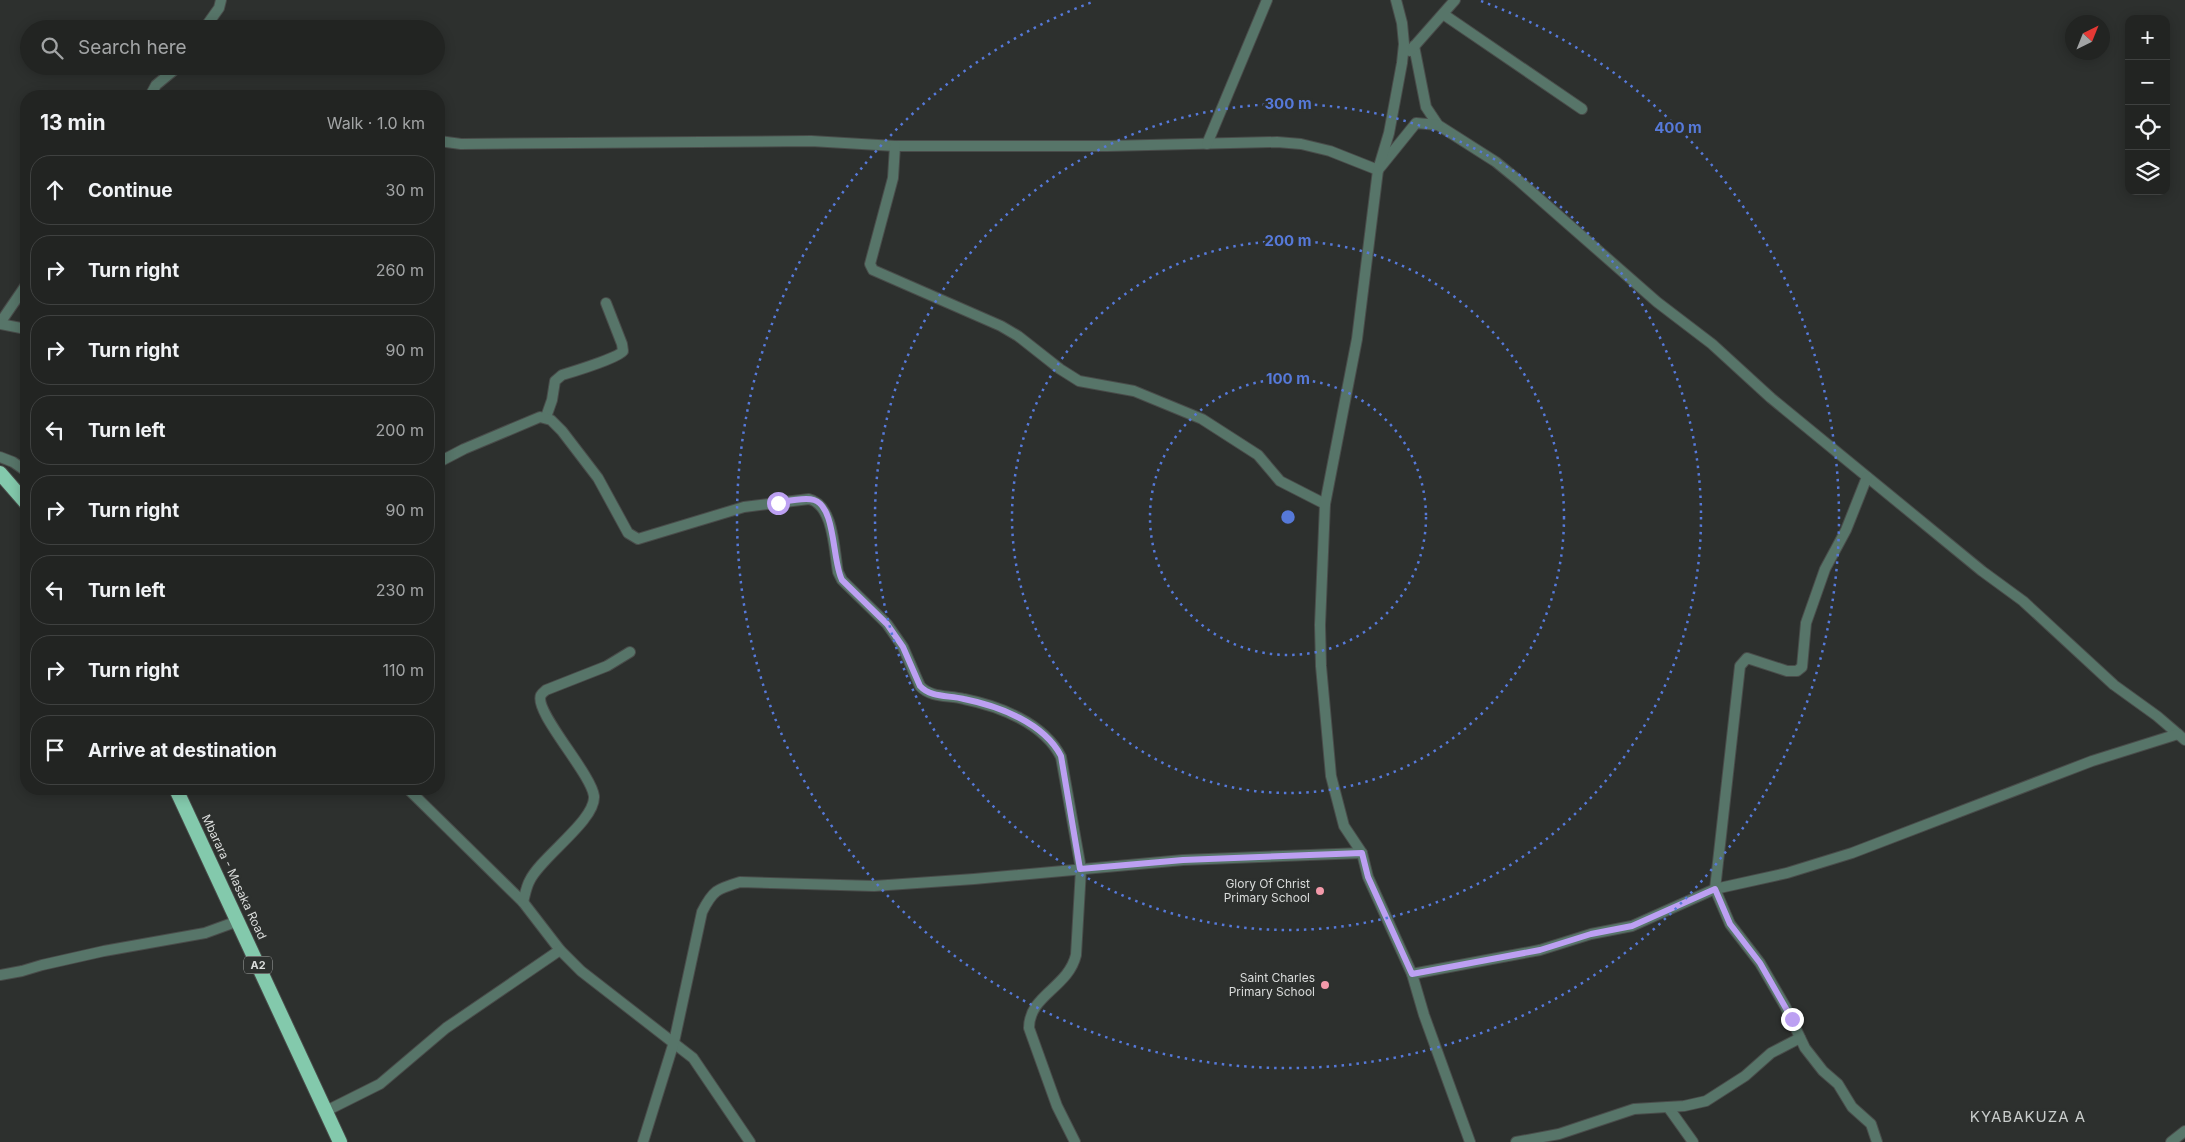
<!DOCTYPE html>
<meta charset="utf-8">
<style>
:root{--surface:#222422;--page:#2e302f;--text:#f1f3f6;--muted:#a2a4a5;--line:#3f4140}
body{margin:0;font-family:Inter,sans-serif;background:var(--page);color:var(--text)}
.controls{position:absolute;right:15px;top:15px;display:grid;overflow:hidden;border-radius:10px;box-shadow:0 2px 12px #0003}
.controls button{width:45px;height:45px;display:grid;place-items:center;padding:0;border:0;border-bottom:1px solid var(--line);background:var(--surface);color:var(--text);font:25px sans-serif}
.compass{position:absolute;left:2065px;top:15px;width:45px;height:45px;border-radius:50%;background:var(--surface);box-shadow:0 2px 12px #0003;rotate:43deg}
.stop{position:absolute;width:15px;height:15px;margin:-11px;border:4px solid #bca0f2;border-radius:50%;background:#fff}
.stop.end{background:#bca0f2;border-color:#fff;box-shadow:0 1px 5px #0008}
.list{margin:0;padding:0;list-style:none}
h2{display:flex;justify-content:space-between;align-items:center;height:65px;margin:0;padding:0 20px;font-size:21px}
h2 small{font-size:16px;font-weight:400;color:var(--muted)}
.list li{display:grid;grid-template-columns:32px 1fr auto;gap:15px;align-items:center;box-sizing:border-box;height:70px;margin:0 10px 10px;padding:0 10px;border:1px solid var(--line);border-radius:20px}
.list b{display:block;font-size:19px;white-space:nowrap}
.list em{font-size:16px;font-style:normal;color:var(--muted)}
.icon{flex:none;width:28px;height:28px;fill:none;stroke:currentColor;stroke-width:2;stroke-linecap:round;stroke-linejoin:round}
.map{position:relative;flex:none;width:2185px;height:1142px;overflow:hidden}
.search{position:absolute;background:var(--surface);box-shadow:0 2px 12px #0003;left:20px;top:20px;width:425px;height:55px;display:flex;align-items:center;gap:12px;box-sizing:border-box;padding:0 18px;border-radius:28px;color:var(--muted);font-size:19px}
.panel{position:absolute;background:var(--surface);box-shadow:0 2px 12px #0003;left:20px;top:90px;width:425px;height:705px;border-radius:20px}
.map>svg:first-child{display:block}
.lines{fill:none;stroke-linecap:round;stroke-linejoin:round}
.minor-casing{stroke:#494c4a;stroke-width:12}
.tertiary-casing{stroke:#494c4a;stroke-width:12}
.trunk-casing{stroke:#494c4a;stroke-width:16}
.minor{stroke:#577569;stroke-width:10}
.tertiary{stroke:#577569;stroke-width:10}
.trunk{stroke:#83c9ac;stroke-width:14}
.route{stroke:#bca0f2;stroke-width:6}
.ring{fill:none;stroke:#5679d9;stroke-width:2.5;stroke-dasharray:2.5 5}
.poi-dot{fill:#f39aaa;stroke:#2d302e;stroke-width:2}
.labels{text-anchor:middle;stroke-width:5;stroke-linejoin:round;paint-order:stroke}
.shield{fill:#2d302e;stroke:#a6a8a7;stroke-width:1}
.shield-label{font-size:11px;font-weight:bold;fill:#dadcdb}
.street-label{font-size:12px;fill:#dadcdb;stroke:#2d302e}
.poi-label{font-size:12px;fill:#dadcdb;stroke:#2d302e;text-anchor:end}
.quarter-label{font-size:15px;letter-spacing:1px;fill:#c9cdcc;stroke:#2d302e}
.centre{fill:#5679d9;stroke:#2d302e;stroke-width:2.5}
.ring-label{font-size:15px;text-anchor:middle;font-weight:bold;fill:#5679d9;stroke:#2d302e;stroke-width:5;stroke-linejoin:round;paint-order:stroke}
</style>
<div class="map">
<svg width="2185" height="1142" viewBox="0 0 2185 1142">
<rect width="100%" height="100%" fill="#2d302e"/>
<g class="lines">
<defs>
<g id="minor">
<path d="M1443 14 1582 109"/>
<path d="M204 29 219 8 221 0"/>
<path d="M1414 46 1426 107 1438 125 1496 162 1518 180 1657 302 1712 344 1771 398 1982 571 2023 601 2114 685 2157 716 2185 740"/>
<path d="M1410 51 1455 0"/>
<path d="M150 96 156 85 179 66"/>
<path d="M439 141 461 144 811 141 895 146H1108L1277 142 1301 144 1330 151 1378 170 1416 123 1438 125"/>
<path d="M1207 144 1267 0"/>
<path d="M895 146 893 178 870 264 873 270 1001 326 1018 336 1060 369 1079 381 1134 391 1202 419 1258 455 1280 481 1325 504"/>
<path d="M0 323 26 285"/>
<path d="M0 324 26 329"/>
<path d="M546 417 552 400 555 381 562 375C572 372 618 358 623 351L622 344 606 303"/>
<path d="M0 457 13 462 26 471"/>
<path d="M439 462 464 449 540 417 551 420 562 431 598 478 628 533 638 539 744 507 809 499C834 505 834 551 838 572L842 580 887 624 903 647 920 686C931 698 948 695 964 699 999 706 1044 723 1061 757L1081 869 1076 955C1068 988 1029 995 1029 1028L1057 1106 1075 1142"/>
<path d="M1867 477 1846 530 1825 569 1806 623 1802 667 1797 671H1787L1747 658 1740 666 1715 889 1730 924 1760 963 1785 1006 1805 1048 1823 1071 1838 1084 1852 1107 1871 1124 1877 1142"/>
<path d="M408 789 523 902 560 950 581 971 693 1058 750 1142"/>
<path d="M523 902C525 895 526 887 530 880 541 857 596 820 594 796 591 773 533 711 541 695 541 694 545 691 546 690L607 666 630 652"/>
<path d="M1412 974 1540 950 1591 934 1632 926 1715 889 1787 873 1852 853 2092 761 2178 734"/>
<path d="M0 975 22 971 42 965 104 951 205 933 238 921"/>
<path d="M1668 1107 1693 1142"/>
<path d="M326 1111 380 1084 446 1028 560 950"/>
<path d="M643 1142 674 1042 702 912C713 890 717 889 740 882L874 886 974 879 1183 860 1362 853"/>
<path d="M1516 1142 1559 1134 1634 1109 1684 1106 1706 1101 1745 1076 1771 1053 1800 1038"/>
<path d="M2171 1142 2185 1131"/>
</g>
<path id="tertiary" d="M1396 0 1402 23 1404 44 1402 63 1389 133 1378 170 1357 339 1325 504 1320 625 1321 666 1331 776 1344 826 1362 853 1368 877 1412 974 1424 1015 1470 1142"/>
<g id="trunk">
<path d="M0 473 26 503"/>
<path d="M176 789 340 1142"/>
</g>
</defs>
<use href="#minor" class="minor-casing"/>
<use href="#tertiary" class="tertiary-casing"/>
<use href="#trunk" class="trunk-casing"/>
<use href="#minor" class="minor"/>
<use href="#tertiary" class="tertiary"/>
<use href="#trunk" class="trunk"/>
</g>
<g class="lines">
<path class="route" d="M778 503C789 501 804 497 814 500 836 507 832 561 842 580L887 624 903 647 920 686C931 698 948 695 964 699 999 706 1044 723 1061 756L1080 869 1183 860 1362 853 1368 877 1412 974 1540 950 1591 934 1632 926 1715 889 1730 924 1760 963 1792 1019"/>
</g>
<g class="ring">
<circle cx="1288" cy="517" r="138"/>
<circle cx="1288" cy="517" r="276"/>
<circle cx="1288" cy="517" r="413"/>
<path d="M1481 1A551 551 0 1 1 1095 1"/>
</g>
<g class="poi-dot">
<circle cx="1320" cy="891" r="5"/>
<circle cx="1325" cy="985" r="5"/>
</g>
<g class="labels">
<rect class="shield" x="244" y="956.5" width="28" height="17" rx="4"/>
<g class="shield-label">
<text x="258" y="969">A2</text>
</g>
<g class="street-label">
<text transform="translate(234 877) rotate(65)" y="4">Mbarara - Masaka Road</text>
</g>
<g class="poi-label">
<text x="1310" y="888">Glory Of Christ<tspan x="1310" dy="14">Primary School</tspan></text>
<text x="1315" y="982">Saint Charles<tspan x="1315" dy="14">Primary School</tspan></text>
</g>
<g class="quarter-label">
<text x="2028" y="1122">KYABAKUZA A</text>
</g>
</g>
<circle cx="1288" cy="517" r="8" class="centre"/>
<g class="ring-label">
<text x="1288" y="109">300 m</text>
<text x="1678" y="133">400 m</text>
<text x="1288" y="246">200 m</text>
<text x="1288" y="384">100 m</text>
</g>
</svg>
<div class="controls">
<button>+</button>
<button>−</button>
<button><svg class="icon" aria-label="locate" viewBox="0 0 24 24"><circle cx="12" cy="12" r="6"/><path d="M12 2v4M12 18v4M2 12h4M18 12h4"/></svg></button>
<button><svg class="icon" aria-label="layers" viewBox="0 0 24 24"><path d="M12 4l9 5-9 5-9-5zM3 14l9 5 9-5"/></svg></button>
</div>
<svg class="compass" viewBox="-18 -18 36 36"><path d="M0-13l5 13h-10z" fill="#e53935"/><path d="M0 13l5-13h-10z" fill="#a2a4a5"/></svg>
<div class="stop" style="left:778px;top:503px"></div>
<div class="stop end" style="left:1792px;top:1019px"></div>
<div class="search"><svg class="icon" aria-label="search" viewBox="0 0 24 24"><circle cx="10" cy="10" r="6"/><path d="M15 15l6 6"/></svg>Search here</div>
<section class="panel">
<h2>13 min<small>Walk · 1.0 km</small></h2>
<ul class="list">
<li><svg class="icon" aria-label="ahead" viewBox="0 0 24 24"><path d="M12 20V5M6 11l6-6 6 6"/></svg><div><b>Continue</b></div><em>30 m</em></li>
<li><svg class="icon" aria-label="right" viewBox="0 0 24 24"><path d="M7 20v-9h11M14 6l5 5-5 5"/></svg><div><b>Turn right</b></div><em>260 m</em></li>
<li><svg class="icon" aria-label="right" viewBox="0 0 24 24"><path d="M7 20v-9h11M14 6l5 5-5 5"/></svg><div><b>Turn right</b></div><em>90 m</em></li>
<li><svg class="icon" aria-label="left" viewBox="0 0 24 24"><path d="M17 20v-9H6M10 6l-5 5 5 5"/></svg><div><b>Turn left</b></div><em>200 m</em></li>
<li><svg class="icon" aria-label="right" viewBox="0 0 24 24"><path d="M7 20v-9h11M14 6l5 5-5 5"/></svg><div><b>Turn right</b></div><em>90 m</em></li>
<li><svg class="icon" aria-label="left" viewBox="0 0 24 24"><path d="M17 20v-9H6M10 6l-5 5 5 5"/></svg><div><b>Turn left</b></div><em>230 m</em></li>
<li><svg class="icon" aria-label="right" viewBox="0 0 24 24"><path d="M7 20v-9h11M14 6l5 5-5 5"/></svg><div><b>Turn right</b></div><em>110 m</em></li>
<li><svg class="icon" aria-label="arrive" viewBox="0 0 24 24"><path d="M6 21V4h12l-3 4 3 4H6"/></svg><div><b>Arrive at destination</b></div></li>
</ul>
</section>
</div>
